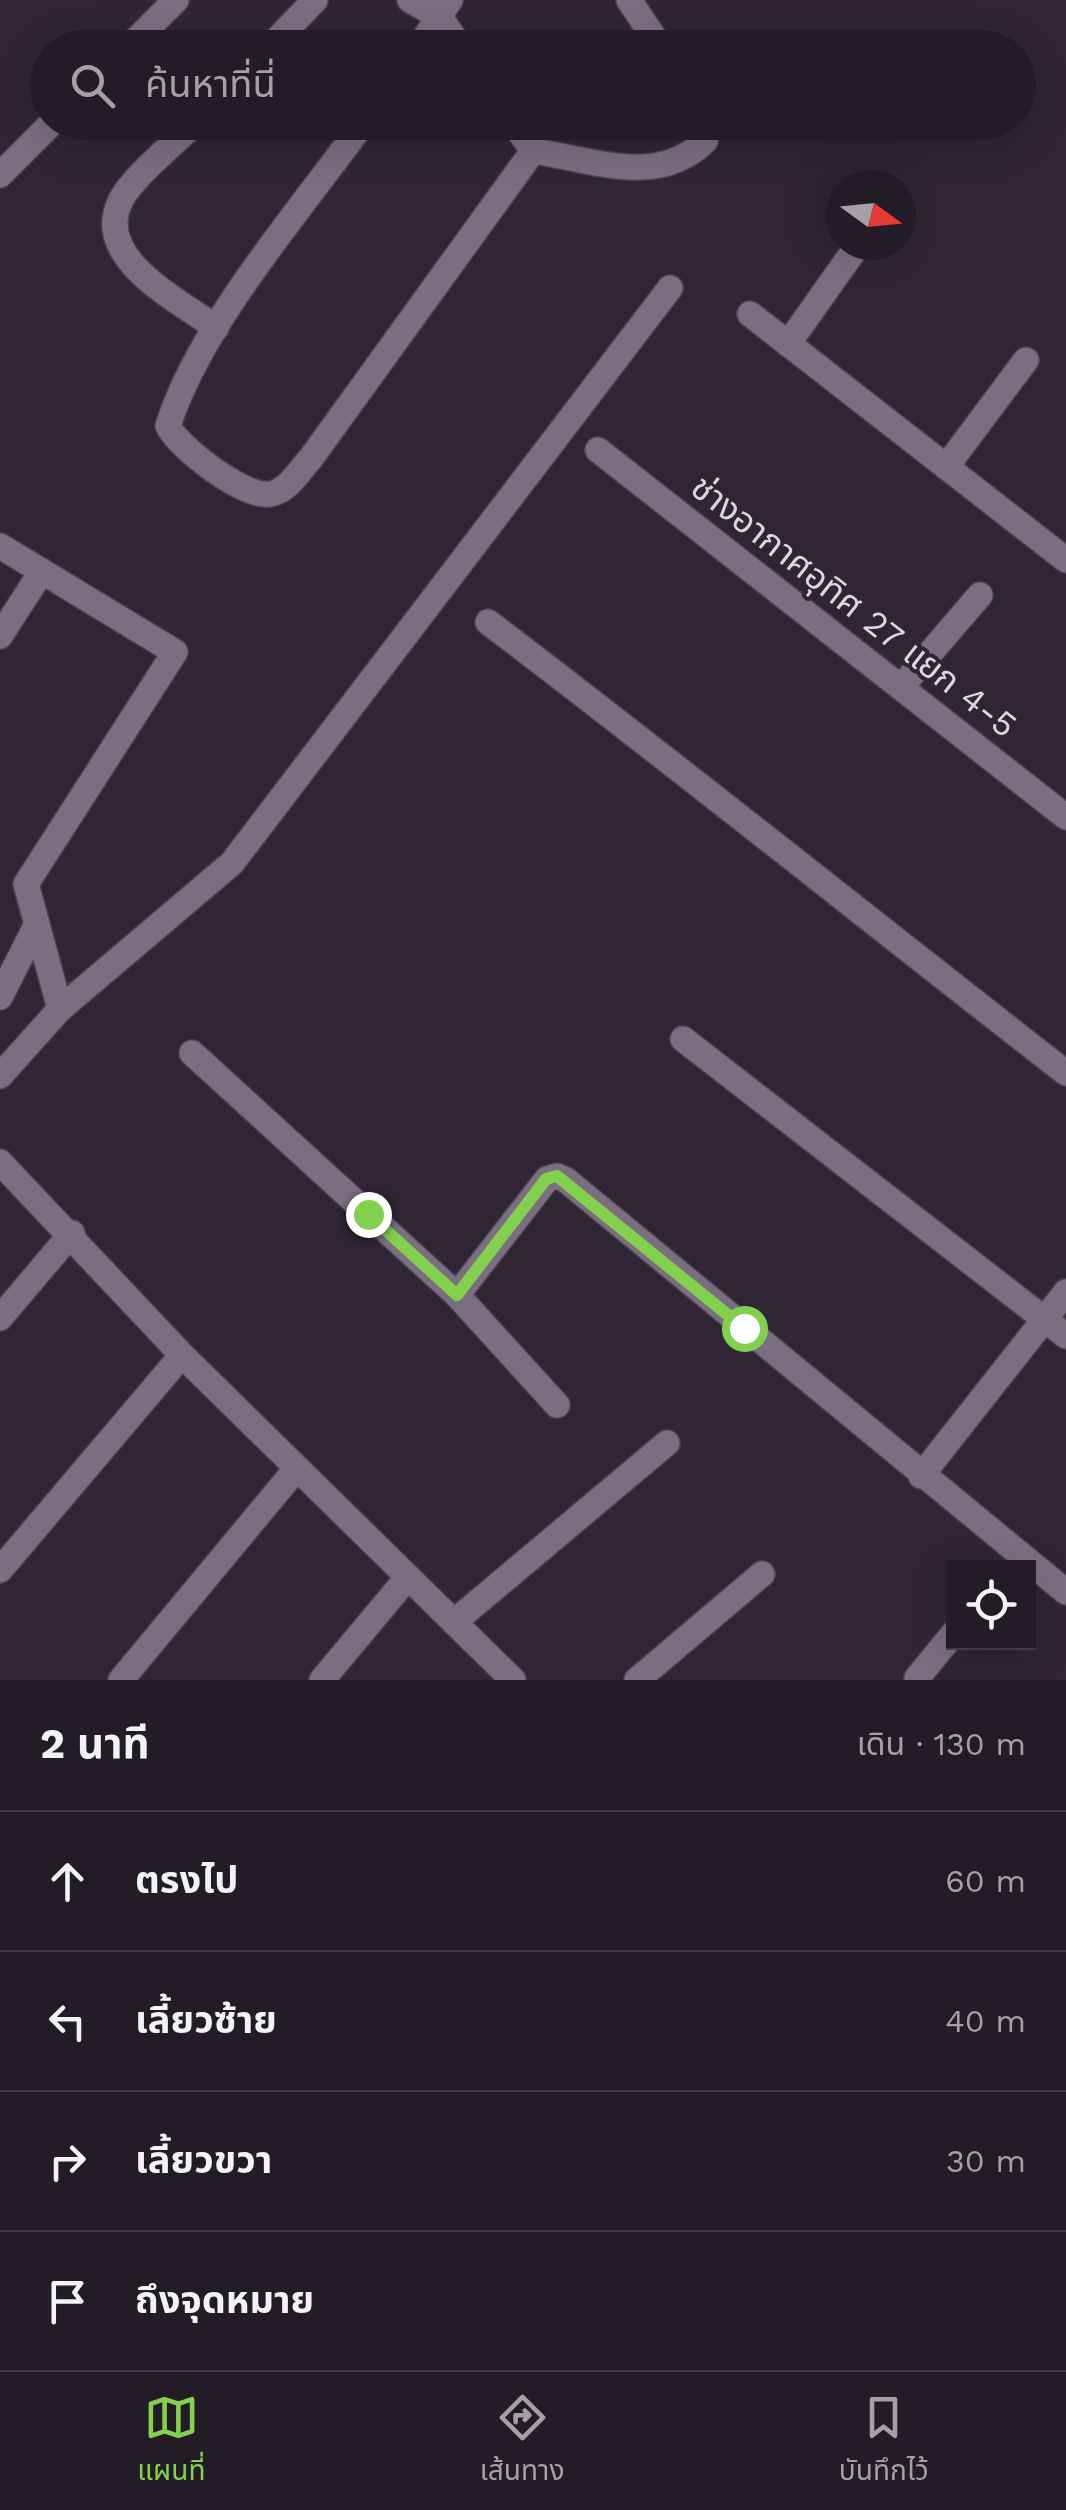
<!DOCTYPE html>
<html lang="th">
<meta charset="utf-8">
<style>
:root{--surface:#231c27;--page:#2f2933;--text:#f1f3f6;--muted:#a3a1a7;--line:#403a44;--accent:#83d04e}
body{margin:0;font-family:"Work Sans","Noto Sans Thai",sans-serif;background:var(--page);color:var(--text)}
.controls{position:absolute;right:30px;bottom:30px;display:grid;overflow:hidden;border-radius:0px;box-shadow:0 10px 40px #0002}
.controls button{width:90px;height:90px;display:grid;place-items:center;padding:0;border:0;border-bottom:2px solid var(--line);background:var(--surface);color:var(--text);font:50px sans-serif}
.compass{position:absolute;left:826px;top:170px;width:90px;height:90px;border-radius:50%;background:var(--surface);box-shadow:0 10px 40px #0002;rotate:105deg}
.stop{position:absolute;width:30px;height:30px;margin:-22px;border:8px solid #83d04e;border-radius:50%;background:#fff}
.stop.end{background:#83d04e;border-color:#fff;box-shadow:0 2px 10px #0008}
.list{margin:0;padding:0;list-style:none}
h2{display:flex;justify-content:space-between;align-items:center;height:130px;margin:0;padding:0 40px;font-size:42px}
h2 small{font-size:32px;font-weight:400;color:var(--muted)}
.list li{display:grid;grid-template-columns:65px 1fr auto;gap:30px;align-items:center;box-sizing:border-box;height:140px;padding:0 40px;border-top:2px solid var(--line)}
.list b{display:block;font-size:38px;white-space:nowrap}
.list em{font-size:32px;font-style:normal;color:var(--muted)}
.icon{flex:none;width:55px;height:55px;fill:none;stroke:currentColor;stroke-width:2;stroke-linecap:round;stroke-linejoin:round}
.map{position:relative;flex:none;width:1066px;height:1680px;overflow:hidden}
.search{position:absolute;background:var(--surface);box-shadow:0 10px 40px #0002;left:30px;right:30px;top:30px;height:110px;display:flex;align-items:center;gap:25px;box-sizing:border-box;padding:0 35px;border-radius:55px;color:var(--muted);font-size:38px}
.sheet{height:690px;background:var(--surface)}
nav{display:flex;justify-content:space-around;align-items:center;box-sizing:border-box;height:140px;border-top:2px solid var(--line);background:var(--surface);font-size:28px;color:var(--muted)}
nav a{display:grid;justify-items:center;gap:5px}
nav .on{color:var(--accent)}
.map>svg:first-child{display:block}
.lines{fill:none;stroke-linecap:round;stroke-linejoin:round}
.minor-casing{stroke:#4a424f;stroke-width:28}
.minor{stroke:#7a6e80;stroke-width:25}
.route{stroke:#83d04e;stroke-width:12}
.labels{text-anchor:middle;stroke-width:8;stroke-linejoin:round;paint-order:stroke}
.street-label{font-size:35px;fill:#dcd6df;stroke:#2f2534}
</style>
<div class="map">
<svg width="1066" height="1680" viewBox="0 0 1066 1680">
<rect width="100%" height="100%" fill="#2f2534"/>
<g class="lines">
<defs>
<g id="minor">
<path d="M410 0 440 17 461 48"/>
<path d="M629 0 661 48"/>
<path d="M128 48 176 0"/>
<path d="M269 48 315 0"/>
<path d="M418 48 450 0"/>
<path d="M196 122C176 142 130 179 120 202 93 259 179 300 216 328"/>
<path d="M364 122C301 209 199 326 168 426 179 448 244 498 270 494 288 491 299 471 311 458L533 151"/>
<path d="M513 122 533 151C591 159 657 188 705 141L706 122"/>
<path d="M0 175 53 122"/>
<path d="M750 314 1066 560"/>
<path d="M788 344 858 245"/>
<path d="M598 450 1066 817"/>
<path d="M946 467 1026 360"/>
<path d="M0 546 175 652 26 884 60 1009"/>
<path d="M488 622C683 770 873 923 1066 1073"/>
<path d="M0 636 42 571"/>
<path d="M901 687 980 595"/>
<path d="M0 997 37 924"/>
<path d="M683 1039 1066 1336"/>
<path d="M192 1053 457 1295 557 1405"/>
<path d="M0 1076 60 1009 232 863 670 288"/>
<path d="M0 1162 182 1355 513 1680"/>
<path d="M457 1295 547 1179 557 1176 566 1180 1066 1592"/>
<path d="M0 1318 72 1233"/>
<path d="M921 1476 1066 1292"/>
<path d="M0 1570 182 1355"/>
<path d="M454 1622 667 1443"/>
<path d="M917 1678 954 1633"/>
<path d="M121 1680 297 1468"/>
<path d="M322 1680 408 1577"/>
<path d="M637 1680 762 1574"/>
</g>
</defs>
<use href="#minor" class="minor-casing"/>
<use href="#minor" class="minor"/>
</g>
<g class="lines">
<path class="route" d="M368 1214 457 1295 546 1179 557 1176 744 1328"/>
</g>
<g class="labels">
<g class="street-label">
<text transform="translate(854 606) rotate(38)" y="12">ช่างอากาศอุทิศ 27 แยก 4-5</text>
</g>
</g>
</svg>
<div class="controls">
<button><svg class="icon" aria-label="locate" viewBox="0 0 24 24"><circle cx="12" cy="12" r="6"/><path d="M12 2v4M12 18v4M2 12h4M18 12h4"/></svg></button>
</div>
<svg class="compass" viewBox="-18 -18 36 36"><path d="M0-13l5 13h-10z" fill="#e53935"/><path d="M0 13l5-13h-10z" fill="#a3a1a7"/></svg>
<div class="stop" style="left:744px;top:1328px"></div>
<div class="stop end" style="left:368px;top:1214px"></div>
<div class="search"><svg class="icon" aria-label="search" viewBox="0 0 24 24"><circle cx="10" cy="10" r="6"/><path d="M15 15l6 6"/></svg>ค้นหาที่นี่</div>
</div>
<section class="sheet">
<h2>2 นาที<small>เดิน · 130 m</small></h2>
<ul class="list">
<li><svg class="icon" aria-label="ahead" viewBox="0 0 24 24"><path d="M12 20V5M6 11l6-6 6 6"/></svg><div><b>ตรงไป</b></div><em>60 m</em></li>
<li><svg class="icon" aria-label="left" viewBox="0 0 24 24"><path d="M17 20v-9H6M10 6l-5 5 5 5"/></svg><div><b>เลี้ยวซ้าย</b></div><em>40 m</em></li>
<li><svg class="icon" aria-label="right" viewBox="0 0 24 24"><path d="M7 20v-9h11M14 6l5 5-5 5"/></svg><div><b>เลี้ยวขวา</b></div><em>30 m</em></li>
<li><svg class="icon" aria-label="arrive" viewBox="0 0 24 24"><path d="M6 21V4h12l-3 4 3 4H6"/></svg><div><b>ถึงจุดหมาย</b></div></li>
</ul>
</section>
<nav>
<a class="on"><svg class="icon" aria-label="map" viewBox="0 0 24 24"><path d="M3 6l6-2 6 2 6-2v14l-6 2-6-2-6 2zM9 4v14M15 6v14"/></svg>แผนที่</a>
<a><svg class="icon" aria-label="directions" viewBox="0 0 24 24"><path d="M12 3l9 9-9 9-9-9zM9 14v-3h6M13 9l2 2-2 2"/></svg>เส้นทาง</a>
<a><svg class="icon" aria-label="saved" viewBox="0 0 24 24"><path d="M7 4h10v16l-5-4-5 4z"/></svg>บันทึกไว้</a>
</nav>
